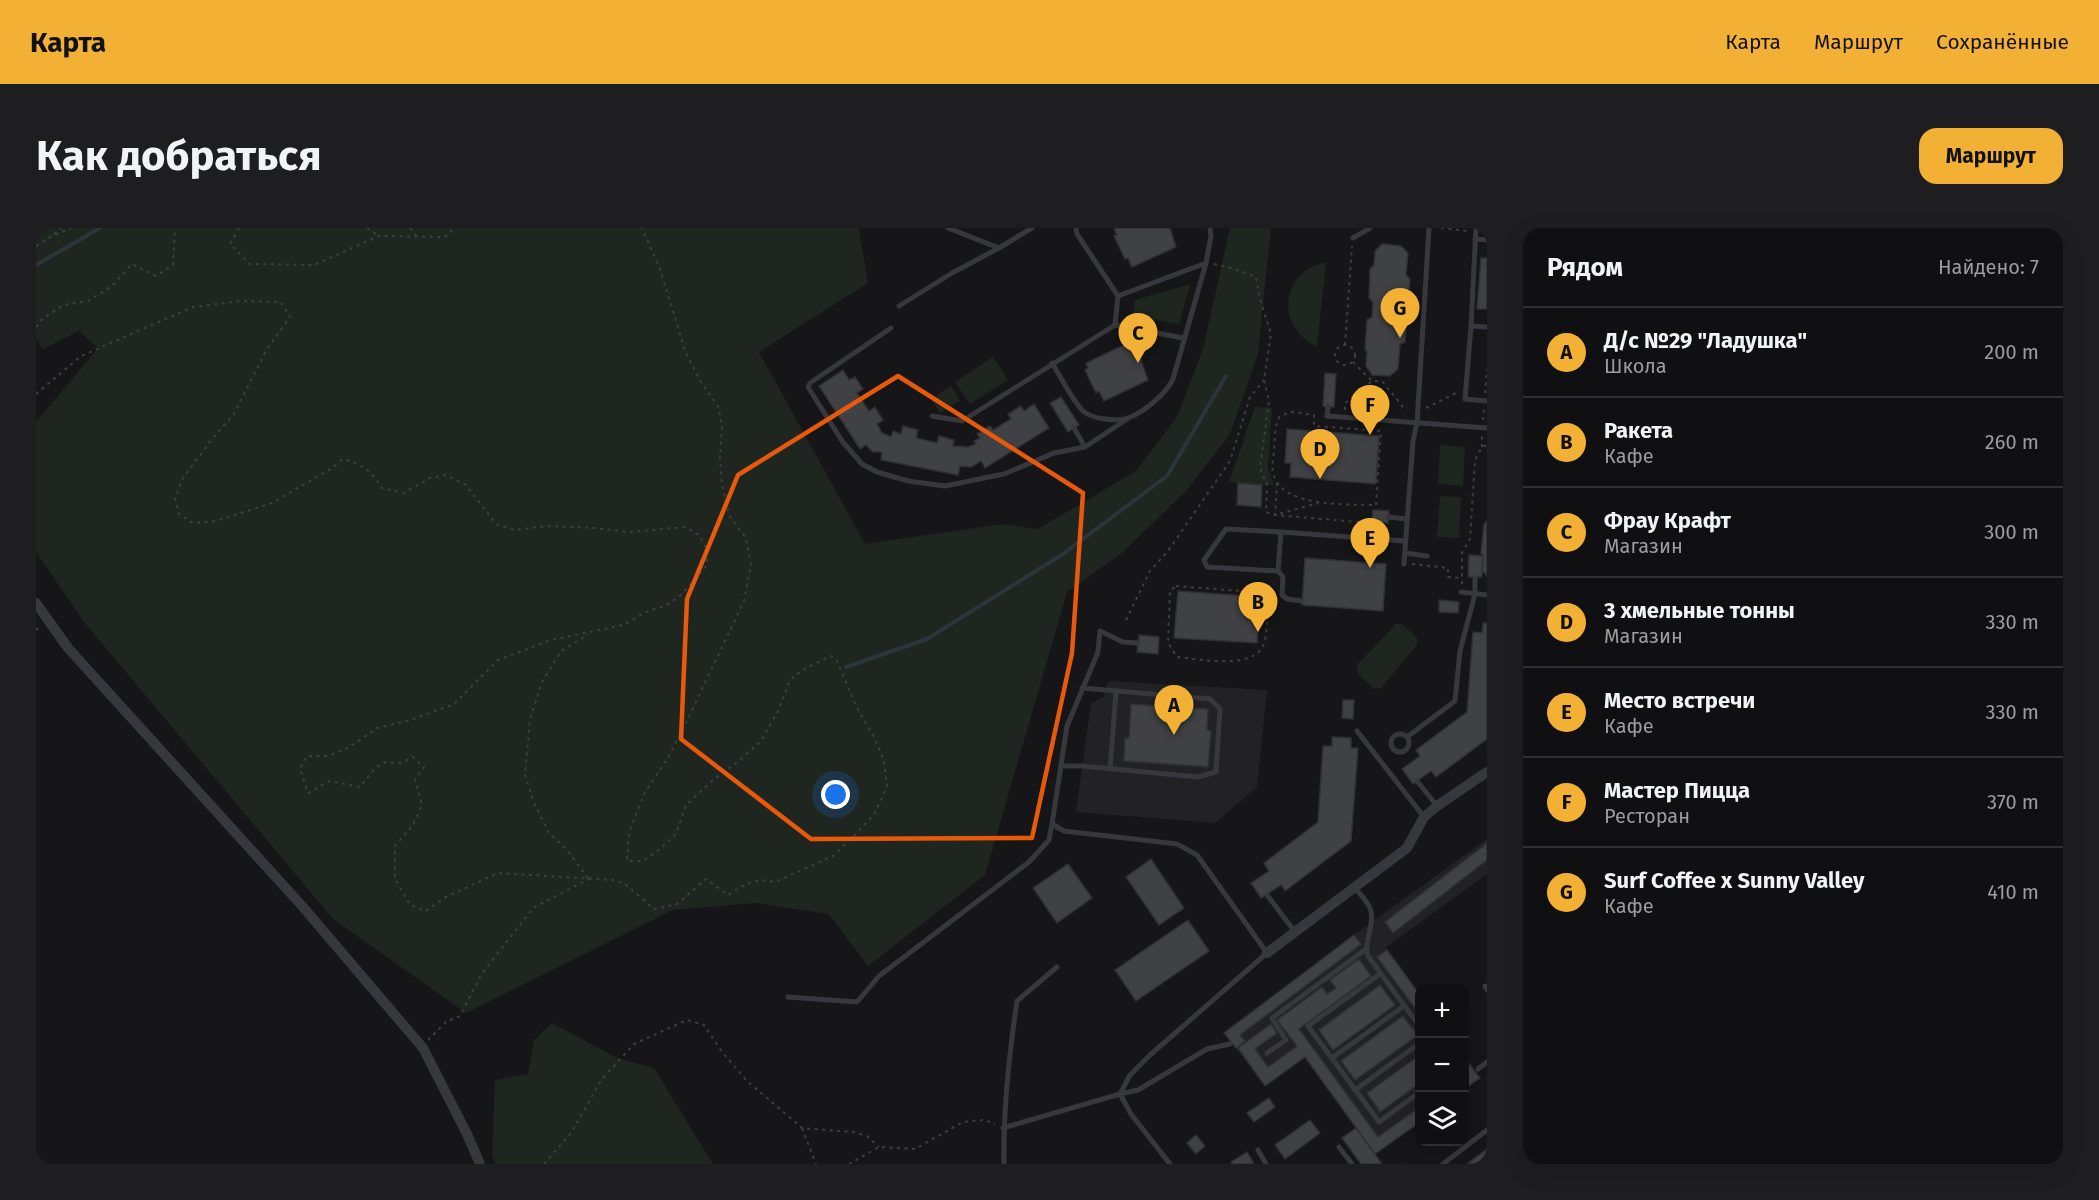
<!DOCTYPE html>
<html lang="ru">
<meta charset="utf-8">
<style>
:root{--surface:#101012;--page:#1e1e20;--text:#f1f3f6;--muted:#9c9d9f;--line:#303032;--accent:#f2b134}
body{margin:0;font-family:"Fira Sans",sans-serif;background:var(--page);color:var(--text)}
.controls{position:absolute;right:18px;bottom:18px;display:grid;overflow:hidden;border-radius:12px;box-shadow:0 6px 24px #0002}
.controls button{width:54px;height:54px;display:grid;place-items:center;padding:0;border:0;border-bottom:2px solid var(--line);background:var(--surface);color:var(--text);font:30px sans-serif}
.you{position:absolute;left:800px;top:567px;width:21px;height:21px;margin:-15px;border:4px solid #fff;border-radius:50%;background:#1a73e8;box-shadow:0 0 0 9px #1a73e833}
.badge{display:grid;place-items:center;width:39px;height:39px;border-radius:50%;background:var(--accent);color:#111;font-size:20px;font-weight:700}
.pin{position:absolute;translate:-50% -50px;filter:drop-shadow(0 2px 3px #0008)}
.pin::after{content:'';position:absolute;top:32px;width:21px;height:18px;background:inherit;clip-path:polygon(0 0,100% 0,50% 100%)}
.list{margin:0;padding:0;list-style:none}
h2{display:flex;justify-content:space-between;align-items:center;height:78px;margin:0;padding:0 24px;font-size:26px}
h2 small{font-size:20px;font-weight:400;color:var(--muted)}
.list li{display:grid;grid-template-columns:39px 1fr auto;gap:18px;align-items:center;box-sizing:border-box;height:90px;padding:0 24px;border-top:2px solid var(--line)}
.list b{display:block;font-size:22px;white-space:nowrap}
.list p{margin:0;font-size:20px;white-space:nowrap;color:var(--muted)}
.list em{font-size:20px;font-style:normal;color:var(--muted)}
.icon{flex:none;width:33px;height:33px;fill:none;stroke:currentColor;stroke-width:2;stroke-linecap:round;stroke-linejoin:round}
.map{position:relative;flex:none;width:1451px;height:936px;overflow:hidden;border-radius:18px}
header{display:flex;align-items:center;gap:36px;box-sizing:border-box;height:84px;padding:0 30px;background:var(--accent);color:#111}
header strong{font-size:28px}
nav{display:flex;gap:33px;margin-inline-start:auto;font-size:21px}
.intro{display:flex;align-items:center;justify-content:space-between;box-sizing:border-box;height:144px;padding:0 36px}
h1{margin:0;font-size:42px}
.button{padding:15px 27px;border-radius:18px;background:var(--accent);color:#111;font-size:21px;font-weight:700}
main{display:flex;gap:36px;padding:0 36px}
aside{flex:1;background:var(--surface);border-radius:18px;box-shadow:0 6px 24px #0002}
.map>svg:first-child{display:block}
.built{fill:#222225}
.green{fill:#1e261f}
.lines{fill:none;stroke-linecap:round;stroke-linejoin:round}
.stream{stroke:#2c353c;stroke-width:4}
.building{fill:#404145;stroke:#303034;stroke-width:1.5}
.path{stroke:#3d3f44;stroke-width:2;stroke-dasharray:3 4.5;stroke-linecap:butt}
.service{stroke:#37383d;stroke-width:5}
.minor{stroke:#37383d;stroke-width:10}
.marked{fill:none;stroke:#e8590c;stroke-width:4.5;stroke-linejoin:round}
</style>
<header>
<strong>Карта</strong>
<nav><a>Карта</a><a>Маршрут</a><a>Сохранённые</a></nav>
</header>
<div class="intro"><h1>Как добраться</h1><a class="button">Маршрут</a></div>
<main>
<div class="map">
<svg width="1451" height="936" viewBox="0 0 1451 936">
<rect width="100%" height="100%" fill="#161618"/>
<g class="built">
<path d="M1072 453 1231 462 1221 559 1179 595 1040 584 1055 475 1068 469Z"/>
<path d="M1451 611V646L1349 720 1383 767V894L1339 926 1269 829 1229 858 1188 805 1318 707Z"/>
</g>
<g class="green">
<path d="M0 0H823L832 55 723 124 829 316 966 296 1002 301 1100 243 1141 189 1167 121 1194 0H1235L1222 126 1194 206 1150 263 1086 325 1031 364 949 647 832 738 793 686 720 675 637 682 430 785 297 691 48 394 0 324V194L62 120 43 103 7 121 0 110Z"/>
<path d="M1290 35 1281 119C1270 113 1260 105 1255 92 1245 67 1263 37 1290 35Z"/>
<path d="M1154 56 1143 96 1097 88 1099 72Z"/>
<path d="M957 129 972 152 934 176 919 154Z"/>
<path d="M915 158 924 173 904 185 895 171Z"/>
<path d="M1219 179 1236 180 1232 241 1238 257 1193 254Z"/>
<path d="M1404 217 1429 219 1427 258 1402 256Z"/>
<path d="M1404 268 1425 269 1423 310 1401 309Z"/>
<path d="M1360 396H1366L1381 410V417L1345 460 1338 461 1321 445V437Z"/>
<path d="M516 795 581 830 618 840 677 936H460L456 928 459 852 492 846 498 812Z"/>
</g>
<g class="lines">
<g class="stream">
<path d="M0 37 64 0"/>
<path d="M810 439 891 411 1027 326 1131 248 1190 148"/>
</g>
</g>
<g class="building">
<path d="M1081 0H1134L1140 19 1096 39 1092 30 1089 31 1078 8 1081 7 1078 1Z"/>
<path d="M1346 16 1365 18 1372 25 1370 47 1374 51 1372 75 1369 76 1368 91 1371 94 1369 114 1364 116 1362 141 1354 148 1336 147 1330 138 1331 124 1329 121 1331 92 1336 89 1337 74 1333 70 1334 41 1338 37 1339 23Z"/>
<path d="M1445 30H1451V81H1441Z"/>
<path d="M1094 114 1105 132 1112 152 1068 173 1063 163 1060 165 1049 142 1052 140 1050 135Z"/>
<path d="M807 142 813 152 819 149 827 161 821 165 833 183 839 179 847 192 841 196 846 205 855 209 857 203 865 206 867 198 882 202 880 210 901 215 903 208 918 212 917 218 932 219 940 216 938 213 944 210 941 206 954 198 957 202 975 191 972 186 985 178 988 183 998 176 1013 200 949 240 945 233 935 239 924 238 922 247 845 232 846 224H837L830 217 824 221 783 158Z"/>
<path d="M1289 145 1300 146 1298 179 1287 178Z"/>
<path d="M1025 169 1043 197 1032 204 1014 175Z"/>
<path d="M1251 201 1343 208 1340 256 1254 249 1255 235H1249Z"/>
<path d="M1202 255 1226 257 1225 279 1201 277Z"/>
<path d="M1337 282 1353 283 1352 295 1336 294Z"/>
<path d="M1451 293V348L1446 342 1447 328 1445 325 1448 296Z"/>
<path d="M1433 327 1447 328 1446 349H1432Z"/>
<path d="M1269 330 1350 336 1347 383 1266 377Z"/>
<path d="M1142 363 1224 369 1221 415 1138 410Z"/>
<path d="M1403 372 1423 374 1422 385 1403 384Z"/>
<path d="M1447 395H1451V511L1400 549 1395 543 1377 556 1366 541 1384 528 1380 522 1431 484 1437 404 1446 405Z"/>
<path d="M1103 407 1123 409 1122 426 1101 424Z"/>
<path d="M1307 472H1318L1317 491 1306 490Z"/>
<path d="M1095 476 1172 481 1171 502 1175 503 1172 539 1088 533 1089 510H1093Z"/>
<path d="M1296 509 1315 510V520H1322L1315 613 1249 663 1245 657 1225 670 1215 655 1233 643 1228 635 1282 594 1287 518H1296Z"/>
<path d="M1451 615V632L1357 705 1349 694Z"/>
<path d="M1115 631 1148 680 1123 697 1090 649Z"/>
<path d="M1032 636 1056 670 1021 695 997 660Z"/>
<path d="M1152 692 1173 723 1100 773 1079 742Z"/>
<path d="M1318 707 1325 716 1204 807 1209 813 1200 820 1188 805Z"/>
<path d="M1351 722 1384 767V787L1341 729Z"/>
<path d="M1323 731 1335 748 1263 801 1342 909 1384 879V894L1339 926 1269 829 1229 858 1202 820 1235 796 1241 805 1219 821 1232 839 1261 818 1241 792 1286 759 1291 766 1300 760 1294 752Z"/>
<path d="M1344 757 1359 777 1297 822 1283 802Z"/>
<path d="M1367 788 1382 807 1319 852 1305 833Z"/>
<path d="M1384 827V855L1344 884 1331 865Z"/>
<path d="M1428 829 1444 850 1428 861Z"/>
<path d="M1233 870 1239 879 1218 894 1211 885Z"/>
<path d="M1274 892 1284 905 1249 931 1239 917Z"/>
<path d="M1320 900 1346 936H1325L1306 910Z"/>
<path d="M1160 907 1169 918 1160 926 1151 915Z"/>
<path d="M1451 921V936H1431Z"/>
<path d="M1211 924 1218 936H1196L1195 934Z"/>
</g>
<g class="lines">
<g class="path">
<path d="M203 0 194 16 214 36 278 37 343 8 409 9 418 0"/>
<path d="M331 0 343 8"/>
<path d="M374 0 382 10"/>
<path d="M1405 0 1431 3"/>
<path d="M18 6 25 0"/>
<path d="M0 18 16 8 35 0"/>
<path d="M1178 36 1196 40 1220 49 1224 71 1235 106 1228 152 1233 173 1224 240 1231 257 1230 284 1239 287 1347 296"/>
<path d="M0 99 7 90 28 77 52 73 76 58 96 36 120 48 137 37 139 0"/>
<circle cx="1309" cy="127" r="10"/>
<path d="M1309 117 1316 18"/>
<path d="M1317 134 1336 153H1346L1367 179 1372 180"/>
<path d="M1449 165 1451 141"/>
<path d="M0 166 45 128 157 79 205 73 245 74 254 89 231 121 198 186 176 211 147 250 139 271 143 286 157 295 180 293 236 275 295 241 307 231C327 237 335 242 346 260L368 265 394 250 410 247 430 257 460 296 478 302 511 298 558 300 594 304 649 299 663 307 671 321V337L644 368 629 378 612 383 587 397 515 412 462 432 418 476 375 492 341 500 312 520 292 528H271L264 541 272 565 293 553 324 559 339 540 350 534 364 535 377 529 388 539 379 552 386 577 377 597 359 618V651L374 677 390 683 408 670 462 645 576 652 588 655 618 681 641 676 670 651 692 667 710 656 724 652 739 654 797 628 819 607 839 585 851 559 848 532 837 507 822 482 801 433 795 428 766 442 754 452 742 483 725 513 704 532 676 553 650 577 640 606 624 621 607 633H591L593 604 609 564 630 533 647 501 708 373 715 337 710 310 693 287 686 256 684 230 686 201 683 180 663 151 650 125 624 41 606 0"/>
<path d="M1390 180 1422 164"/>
<path d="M1309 182V175L1336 153"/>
<path d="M1255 184 1278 187V198L1345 203 1340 277C1312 276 1249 280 1238 248 1235 241 1237 232 1238 224 1239 212 1238 199 1244 188Z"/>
<path d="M1447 192 1448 180"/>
<path d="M1446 219V207"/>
<path d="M1241 255 1239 287 1282 275"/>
<path d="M1376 336 1412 340V349L1426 350"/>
<path d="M1426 356V325L1434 311 1439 232 1446 219 1451 217"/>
<path d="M1140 358 1231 365C1231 380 1232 397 1229 412 1223 444 1164 431 1141 429L1132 415 1134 363Z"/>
<path d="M1090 392 1114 343 1132 323 1194 233 1214 169 1228 152"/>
<path d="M0 402 5 398"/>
<path d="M552 650 531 622 513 605 498 575 489 547 494 491 506 454 525 423 552 407"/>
<path d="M392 812 410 794 424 788 445 747 497 680 553 651"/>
<path d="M766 900 780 936"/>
<path d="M508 936 535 905 566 851 598 816 651 792 668 797 686 824 711 853 766 900 817 904 831 908 843 919"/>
<path d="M813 936 843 919 879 921 927 894 948 892 959 896"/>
</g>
<g class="service">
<path d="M912 0 963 20 996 0"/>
<path d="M1040 0 1041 6 1082 68 1170 35"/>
<path d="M1440 0 1435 98 1451 99"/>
<path d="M1317 10 1334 0"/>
<path d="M1439 11 1451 12"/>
<path d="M863 78 916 45 963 20"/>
<path d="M1079 97 1082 68"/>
<path d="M1435 98 1429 171 1451 173"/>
<path d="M855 100 774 155 772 159 806 213 826 236 841 244 872 253 909 258 968 246 1018 225 1049 219 1091 191"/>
<path d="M1016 135C1025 149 1036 172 1047 183 1056 191 1081 194 1092 190 1107 185 1131 165 1137 151L1170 35 1175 8 1174 0"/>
<path d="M1292 178 1291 188 1451 200"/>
<path d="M896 188 926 193 1079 97 1147 110"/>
<path d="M1038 200 1049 219"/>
<path d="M1352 289 1371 291"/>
<path d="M1245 304 1190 301 1168 332 1171 339 1242 343 1245 304 1369 313"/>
<path d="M1369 325 1391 328"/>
<path d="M1368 336 1377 213 1381 195 1393 0"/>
<path d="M1242 343 1247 349 1246 367 1251 371 1266 373"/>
<path d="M1425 364 1451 367"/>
<path d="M1321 503 1388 589"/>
<circle cx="1364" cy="515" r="9"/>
<path d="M1371 509 1419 473 1424 423 1439 366V349"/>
<path d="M1026 538H1046L1162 549 1180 544 1184 481 1174 471 1046 460"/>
<path d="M1074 541 1080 464"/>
<path d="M1381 553 1401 578"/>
<path d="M1319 660C1324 666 1331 673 1334 680 1340 695 1327 713 1332 728L1384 799"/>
<path d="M1231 667 1259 704"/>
<path d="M1344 746 1272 798 1343 894 1384 864"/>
<path d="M1449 758 1451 762"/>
<path d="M752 769 821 774 843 748 993 634 1013 612 1016 596"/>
<path d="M1231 825 1250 812 1236 790 1330 721"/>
<path d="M1296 830 1368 778"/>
<path d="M1442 841 1451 834"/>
<path d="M1319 862 1384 815"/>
<path d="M967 900 1084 866 1094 847 1114 827 1231 725 1161 627 1141 616 1028 603 1016 596 1031 498 1062 424 1064 403 1087 414 1102 415"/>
<path d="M1303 919 1316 936"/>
<path d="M1222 922 1230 936"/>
<path d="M968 936C967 881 973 827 981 773L1021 739"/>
<path d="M1134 936 1095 886 1084 866 1102 862 1171 821 1194 816"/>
<path d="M1407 936 1451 902"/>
</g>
<g class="minor">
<path d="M0 375 32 420 267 679 387 820 431 906 444 936"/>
<path d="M1231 725 1371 620 1388 589 1401 578 1451 544"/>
</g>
</g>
<path class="marked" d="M862 148 1047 265 1036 425 996 610 775 611 645 511 651 371 702 247Z"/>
</svg>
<div class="controls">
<button>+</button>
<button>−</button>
<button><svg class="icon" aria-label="layers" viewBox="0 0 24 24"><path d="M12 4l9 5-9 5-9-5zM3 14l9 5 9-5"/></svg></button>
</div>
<div class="you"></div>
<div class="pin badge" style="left:1138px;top:507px">A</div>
<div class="pin badge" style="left:1222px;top:404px">B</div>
<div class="pin badge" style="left:1102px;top:135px">C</div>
<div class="pin badge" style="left:1284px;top:251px">D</div>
<div class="pin badge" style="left:1334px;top:340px">E</div>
<div class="pin badge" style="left:1334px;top:207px">F</div>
<div class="pin badge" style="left:1364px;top:110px">G</div>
</div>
<aside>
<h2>Рядом<small>Найдено: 7</small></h2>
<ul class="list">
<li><span class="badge">A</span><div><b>Д/с №29 &quot;Ладушка&quot;</b><p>Школа</p></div><em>200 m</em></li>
<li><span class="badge">B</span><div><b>Ракета</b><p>Кафе</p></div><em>260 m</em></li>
<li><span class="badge">C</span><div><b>Фрау Крафт</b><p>Магазин</p></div><em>300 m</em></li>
<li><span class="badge">D</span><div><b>3 хмельные тонны</b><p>Магазин</p></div><em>330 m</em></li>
<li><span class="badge">E</span><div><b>Место встречи</b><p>Кафе</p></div><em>330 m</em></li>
<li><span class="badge">F</span><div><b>Мастер Пицца</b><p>Ресторан</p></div><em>370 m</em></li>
<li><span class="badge">G</span><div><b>Surf Coffee x Sunny Valley</b><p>Кафе</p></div><em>410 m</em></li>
</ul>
</aside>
</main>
